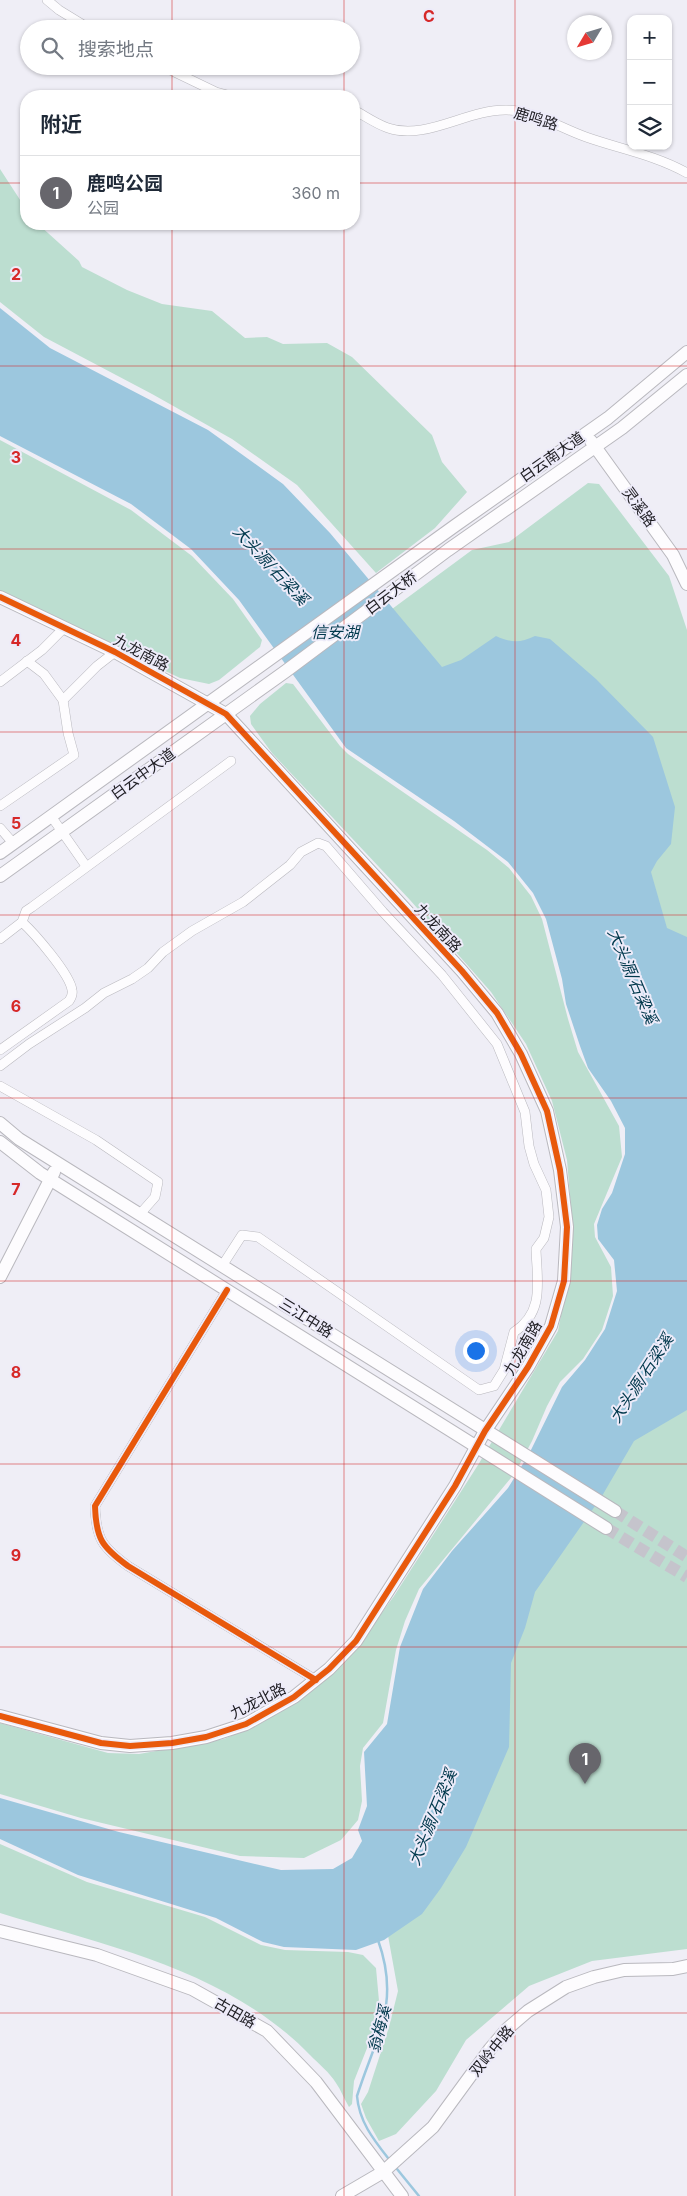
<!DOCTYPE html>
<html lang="zh">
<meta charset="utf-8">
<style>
:root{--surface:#fff;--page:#f6f6f7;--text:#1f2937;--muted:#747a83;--line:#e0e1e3;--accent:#67666c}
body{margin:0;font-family:Inter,"Noto Sans SC",sans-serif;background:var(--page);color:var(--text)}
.controls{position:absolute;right:15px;top:15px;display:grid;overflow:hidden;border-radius:10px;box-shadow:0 1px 4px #0004}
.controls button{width:45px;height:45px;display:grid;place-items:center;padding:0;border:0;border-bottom:1px solid var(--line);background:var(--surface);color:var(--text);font:25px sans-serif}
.compass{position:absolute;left:567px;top:15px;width:45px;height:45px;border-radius:50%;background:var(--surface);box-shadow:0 1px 4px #0004;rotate:232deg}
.you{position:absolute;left:475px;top:1350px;width:18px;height:18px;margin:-12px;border:4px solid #fff;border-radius:50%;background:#1a73e8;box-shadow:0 0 0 8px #1a73e833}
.badge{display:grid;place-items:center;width:32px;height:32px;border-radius:50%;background:var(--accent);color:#fff;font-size:16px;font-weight:700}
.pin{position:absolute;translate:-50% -41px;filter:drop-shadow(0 1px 2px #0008)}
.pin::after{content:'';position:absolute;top:26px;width:18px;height:15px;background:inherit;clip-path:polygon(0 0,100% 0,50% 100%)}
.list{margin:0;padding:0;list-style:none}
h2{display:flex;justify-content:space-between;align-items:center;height:65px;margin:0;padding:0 20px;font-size:21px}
h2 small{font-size:16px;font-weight:400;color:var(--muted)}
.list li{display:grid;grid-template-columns:32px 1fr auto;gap:15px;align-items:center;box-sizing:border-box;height:75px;padding:0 20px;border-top:1px solid var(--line)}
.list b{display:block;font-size:19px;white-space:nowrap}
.list p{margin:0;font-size:16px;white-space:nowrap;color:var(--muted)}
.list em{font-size:16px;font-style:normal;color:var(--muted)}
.icon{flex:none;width:28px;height:28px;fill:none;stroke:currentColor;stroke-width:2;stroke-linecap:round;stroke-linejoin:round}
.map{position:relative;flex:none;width:687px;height:2196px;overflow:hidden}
.search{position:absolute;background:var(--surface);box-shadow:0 1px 4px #0004;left:20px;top:20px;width:340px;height:55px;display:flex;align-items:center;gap:12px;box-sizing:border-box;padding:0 18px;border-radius:28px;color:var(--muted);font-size:19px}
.panel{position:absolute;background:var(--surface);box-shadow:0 1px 4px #0004;left:20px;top:90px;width:340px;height:140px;border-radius:20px}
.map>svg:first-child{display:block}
.green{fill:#bcded0}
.water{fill:#9cc7de}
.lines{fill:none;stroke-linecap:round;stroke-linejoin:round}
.stream{stroke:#9cc7de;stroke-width:2.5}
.secondary-tunnel{stroke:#c5c4cc;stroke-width:12;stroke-dasharray:12 6;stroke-linecap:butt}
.street-casing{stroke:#b9b8be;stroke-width:10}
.secondary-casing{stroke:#b9b8be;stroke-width:14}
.street{stroke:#fdfcfe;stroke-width:9}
.secondary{stroke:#fdfcfe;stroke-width:12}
.cycleway-casing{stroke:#edebf9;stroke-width:9}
.cycleway{stroke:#e8590c;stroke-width:6}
.grid{fill:none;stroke:#d62828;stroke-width:1;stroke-opacity:0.55}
.labels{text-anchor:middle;stroke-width:4;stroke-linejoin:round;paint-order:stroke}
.street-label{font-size:15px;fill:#1e1d22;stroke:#edebf9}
.water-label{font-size:16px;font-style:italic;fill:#00384c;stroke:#edebf9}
.grid-label{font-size:16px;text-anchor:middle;font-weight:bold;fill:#d62828;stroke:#edebf9;stroke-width:4;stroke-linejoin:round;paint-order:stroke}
</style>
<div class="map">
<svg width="687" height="2196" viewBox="0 0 687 2196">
<rect width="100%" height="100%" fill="#efeef6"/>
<g class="green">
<path d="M0 169 26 209V224H38L79 261 82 267 127 290 162 304 212 311 245 338 267 337 283 344 327 343 352 357 432 435 442 462 467 492 435 528 376 573 297 485 232 439 152 394 44 337 0 302Z"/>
<path d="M0 440 131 510 192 556 233 599 262 640 260 647 219 680 209 684 180 678 0 592Z"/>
<path d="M588 483 599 484 669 576 687 630V945L666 932 454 670 439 671 388 612 472 550 509 542Z"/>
<path d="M286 683 293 684 340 746 348 754 487 850 509 868 531 896 542 919 568 1019 578 1052 619 1126 622 1157 594 1224 595 1237 611 1267 613 1296 602 1330 583 1359 560 1382 547 1406 532 1441 515 1473 419 1589 405 1621 396 1650 383 1723 363 1748 360 1766 362 1801 358 1820 341 1840 304 1858 240 1856 81 1818 0 1794V1723L108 1753 139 1754 224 1739 261 1723 294 1704 332 1674 360 1643 394 1596 478 1465 558 1331 565 1294 571 1209 567 1160 552 1101 526 1044 491 992 410 900 272 753 251 724 250 716 260 704Z"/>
<path d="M687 1402V1949L592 1961 529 1986 466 2040 436 2091 396 2134 379 2141 366 2118 361 2104 368 2092 389 2027 398 1991 387 1930 503 1690 529 1590 626 1438Z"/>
<path d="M0 1844 87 1882 205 1917 261 1945 285 1950 348 1952 363 1955 376 1968 379 2001 373 2033 354 2081 352 2104 349 2107C344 2099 341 2090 336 2083 330 2073 319 2064 310 2055 229 1971 108 1946 0 1913Z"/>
</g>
<path class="water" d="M0 308 50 348 208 430 283 484 330 533 442 667 461 660 496 636C511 643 520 643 535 636L550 639 596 679 653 737 675 807 671 844 657 861 651 872 667 928 687 937V1410L634 1441 602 1496 535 1592 525 1628 511 1663 509 1747 466 1847 441 1888 422 1914 384 1940 356 1950 284 1947 263 1942 216 1918 78 1875 0 1839V1798L119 1832 281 1870 333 1869 352 1858 362 1841 358 1830 367 1806 364 1752 387 1724 400 1647 423 1589 452 1551 508 1488 529 1454 562 1387 585 1360 605 1329 617 1291 614 1260 598 1239 597 1225 602 1209 612 1193 625 1154V1128L611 1101 588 1068 580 1046 566 1004 562 979 546 919 533 893 508 862 454 821 346 748 239 600 191 549 131 504 0 436Z"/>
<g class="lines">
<g class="stream">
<path d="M378 1940C401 2004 376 2036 357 2096 359 2121 373 2139 388 2158"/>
<path d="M397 2169 419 2196"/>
</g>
<g class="secondary-tunnel">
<path d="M615 1511 687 1557"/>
<path d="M606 1528 687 1577"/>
</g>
<defs>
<g id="street">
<path d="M47 0 59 10 90 29"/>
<path d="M162 66 216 92 231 96"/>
<path d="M354 110C365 116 376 124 388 128 426 141 467 109 507 110 535 111 560 128 586 137 620 149 655 155 687 173"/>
<path d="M0 682 42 650 64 628"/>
<path d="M63 700 97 666 115 652"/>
<path d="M0 806 74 755 68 733 63 700 44 674 27 661"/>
<path d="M51 816 86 866"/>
<path d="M0 828 13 843"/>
<path d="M0 939 22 922 26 911 32 907 231 761"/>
<path d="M0 1050 69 1001C71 998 73 994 72 990 70 974 34 933 22 922"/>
<path d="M0 1066 29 1044 85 1008 104 993 132 979 148 968 163 952 192 931 243 902 290 865 301 852 318 843 326 846 383 912 442 975 497 1044 525 1112 529 1146 534 1164 546 1190 549 1217 544 1238 536 1249C537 1281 545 1312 514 1332L504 1370 494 1386 479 1390 258 1237 242 1235 222 1266"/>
<path d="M0 1086 96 1140 158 1182 155 1197 140 1214"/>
<path d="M227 1290 95 1506C96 1539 102 1547 128 1566L316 1680"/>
</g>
<g id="secondary">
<path d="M591 441 673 555 687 584"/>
<path d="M0 597 115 652 226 714 462 971 497 1013 521 1054 547 1111 560 1170 567 1227 564 1281 551 1326 528 1367 485 1431 455 1486 356 1641 329 1669 294 1697 246 1724 206 1737 172 1743 130 1746 101 1743 0 1716"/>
<path d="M0 853 456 525 608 418 687 352"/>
<path d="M0 876 286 671 448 550 622 428 687 375"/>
<path d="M0 1123 19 1139 615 1511"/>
<path d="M0 1142 40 1173 606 1528"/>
<path d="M0 1277 54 1172"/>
<path d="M0 1931 97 1955 192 1989 267 2031 316 2082 402 2196"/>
<path d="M342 2196 383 2172 433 2127 490 2049 507 2029 528 2011 566 1987 594 1977 624 1970 673 1969 687 1966"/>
</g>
</defs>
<use href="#street" class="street-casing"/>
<use href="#secondary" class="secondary-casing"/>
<use href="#street" class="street"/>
<use href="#secondary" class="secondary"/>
<defs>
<g id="cycleway">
<path d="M0 597 115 652 226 714 462 971 497 1013 521 1054 547 1111 560 1170 567 1227 564 1281 551 1326 528 1367 485 1431 455 1486 356 1641 329 1669 294 1697 246 1724 206 1737 172 1743 130 1746 101 1743 0 1716"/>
<path d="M227 1290 95 1506C96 1539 102 1547 128 1566L316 1680"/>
</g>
</defs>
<use href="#cycleway" class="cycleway-casing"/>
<use href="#cycleway" class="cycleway"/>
</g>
<path class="grid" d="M172 0V29M344 0V29M515 0V2196M172 66V96M344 66V96M0 183H26M354 183H687M172 224V2196M344 224V2196M0 366H687M0 549H687M0 732H687M0 915H687M0 1098H687M0 1281H687M0 1464H687M0 1647H687M0 1830H687M0 2013H687"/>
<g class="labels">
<g class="street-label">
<text transform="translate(536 119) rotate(17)" y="5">鹿鸣路</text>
<text transform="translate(552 457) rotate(-35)" y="5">白云南大道</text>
<text transform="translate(639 507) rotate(54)" y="5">灵溪路</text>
<text transform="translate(391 593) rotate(-37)" y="5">白云大桥</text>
<text transform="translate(141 653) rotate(28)" y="5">九龙南路</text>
<text transform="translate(143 774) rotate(-36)" y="5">白云中大道</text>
<text transform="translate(438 928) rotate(47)" y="5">九龙南路</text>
<text transform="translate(306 1318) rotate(32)" y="5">三江中路</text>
<text transform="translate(523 1348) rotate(-60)" y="5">九龙南路</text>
<text transform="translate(258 1701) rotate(-27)" y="5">九龙北路</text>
<text transform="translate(235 2013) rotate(30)" y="5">古田路</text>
<text transform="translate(492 2051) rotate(-51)" y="5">双岭中路</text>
</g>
<g class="water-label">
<text transform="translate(271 565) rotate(47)" y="6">大头源/石梁溪</text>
<text x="335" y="638">信安湖</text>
<text transform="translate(633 976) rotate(67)" y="6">大头源/石梁溪</text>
<text transform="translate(641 1378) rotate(-57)" y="6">大头源/石梁溪</text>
<text transform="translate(432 1817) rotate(-68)" y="6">大头源/石梁溪</text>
<text transform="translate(379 2029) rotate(-75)" y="6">翁梅溪</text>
</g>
</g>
<g class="grid-label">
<text x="429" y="22">C</text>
<text x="16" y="280">2</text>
<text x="16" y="463">3</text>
<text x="16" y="646">4</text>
<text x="16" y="829">5</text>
<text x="16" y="1012">6</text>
<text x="16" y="1195">7</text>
<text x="16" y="1378">8</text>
<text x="16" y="1561">9</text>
</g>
</svg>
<div class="controls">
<button>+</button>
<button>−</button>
<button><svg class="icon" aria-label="layers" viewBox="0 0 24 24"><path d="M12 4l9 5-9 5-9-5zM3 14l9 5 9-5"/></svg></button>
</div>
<svg class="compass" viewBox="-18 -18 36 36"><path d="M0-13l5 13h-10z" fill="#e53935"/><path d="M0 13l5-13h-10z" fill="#747a83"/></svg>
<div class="you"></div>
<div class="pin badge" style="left:585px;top:1784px">1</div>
<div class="search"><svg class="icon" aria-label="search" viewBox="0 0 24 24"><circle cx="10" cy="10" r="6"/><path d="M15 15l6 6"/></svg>搜索地点</div>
<section class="panel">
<h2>附近<small></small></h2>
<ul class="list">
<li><span class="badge">1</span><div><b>鹿鸣公园</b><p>公园</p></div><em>360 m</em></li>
</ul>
</section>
</div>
